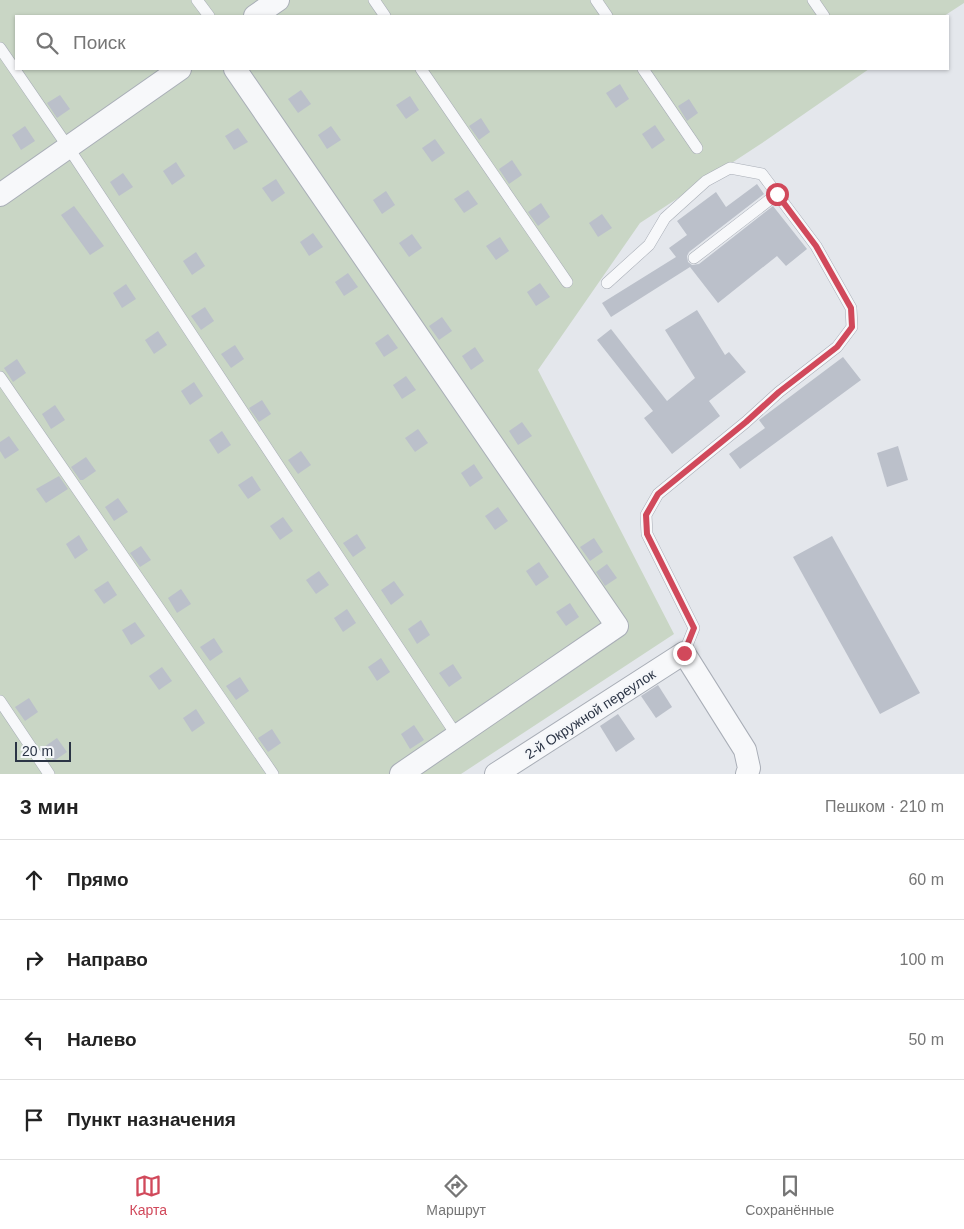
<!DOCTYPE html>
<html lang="ru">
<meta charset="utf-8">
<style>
:root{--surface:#fff;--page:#f6f6f6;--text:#222;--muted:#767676;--line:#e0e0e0;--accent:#d1495b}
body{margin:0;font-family:Arial,sans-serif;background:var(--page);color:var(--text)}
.scale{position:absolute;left:15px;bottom:12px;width:56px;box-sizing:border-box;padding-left:5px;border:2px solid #2b3445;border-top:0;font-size:14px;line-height:18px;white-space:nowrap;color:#2b3445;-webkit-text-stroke:4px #f4f6f9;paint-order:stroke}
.stop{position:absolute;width:15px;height:15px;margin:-11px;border:4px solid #d1495b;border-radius:50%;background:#fff}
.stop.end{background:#d1495b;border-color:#fff;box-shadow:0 1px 5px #0008}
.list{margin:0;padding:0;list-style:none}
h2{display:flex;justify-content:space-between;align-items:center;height:65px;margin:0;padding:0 20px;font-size:21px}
h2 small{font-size:16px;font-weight:400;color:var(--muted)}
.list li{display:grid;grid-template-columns:32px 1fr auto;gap:15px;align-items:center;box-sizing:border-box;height:80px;padding:0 20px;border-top:1px solid var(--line)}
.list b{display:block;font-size:19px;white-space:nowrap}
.list em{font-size:16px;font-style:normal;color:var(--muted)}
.icon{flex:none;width:28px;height:28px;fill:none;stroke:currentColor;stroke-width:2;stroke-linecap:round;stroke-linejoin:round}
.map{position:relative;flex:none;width:964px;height:774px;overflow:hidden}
.search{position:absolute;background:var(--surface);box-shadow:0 1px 4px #0004;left:15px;right:15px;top:15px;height:55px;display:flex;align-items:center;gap:12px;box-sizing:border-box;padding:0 18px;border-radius:0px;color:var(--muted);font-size:19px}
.sheet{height:385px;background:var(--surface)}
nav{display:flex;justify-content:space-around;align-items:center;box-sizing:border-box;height:70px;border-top:1px solid var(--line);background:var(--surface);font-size:14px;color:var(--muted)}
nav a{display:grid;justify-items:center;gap:2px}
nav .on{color:var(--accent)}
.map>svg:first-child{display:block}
.green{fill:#c9d6c5}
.building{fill:#bbc0ca}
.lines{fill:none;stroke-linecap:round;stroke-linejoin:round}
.lane-casing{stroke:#a9aeb7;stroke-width:12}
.street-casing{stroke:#a9aeb7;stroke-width:24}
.lane{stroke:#f7f8fa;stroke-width:11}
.street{stroke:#f7f8fa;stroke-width:22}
.route{stroke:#d1495b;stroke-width:6}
.labels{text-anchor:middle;stroke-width:4.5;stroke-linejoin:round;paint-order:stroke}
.street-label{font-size:14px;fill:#2b3445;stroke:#f4f6f9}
</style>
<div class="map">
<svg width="964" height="774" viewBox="0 0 964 774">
<rect width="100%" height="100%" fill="#e4e7ec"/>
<path class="green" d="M0 0H964V3L944 16H16V69H869L765 141 640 223 538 370 674 634 461 774H0Z"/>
<g class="building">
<path d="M620 84 629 99 616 108 606 93Z"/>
<path d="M301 90 311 104 298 113 288 99Z"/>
<path d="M60 95 70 109 57 118 47 103Z"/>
<path d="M410 96 419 110 406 119 396 105Z"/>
<path d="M689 99 698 113 687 121 678 106Z"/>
<path d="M481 118 490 132 479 140 469 126Z"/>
<path d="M655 125 665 140 652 149 642 134Z"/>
<path d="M25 126 35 141 21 150 12 135Z"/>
<path d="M331 126 341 140 327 149 318 135Z"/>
<path d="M238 128 248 142 234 150 225 136Z"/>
<path d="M435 139 445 153 432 162 422 148Z"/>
<path d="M512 160 522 175 509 184 499 169Z"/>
<path d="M176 162 185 176 172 185 163 171Z"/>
<path d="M123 173 133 187 119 196 110 182Z"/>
<path d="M276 179 285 193 272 202 262 188Z"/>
<path d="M757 184 764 194 689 252 687 256 688 262 692 265 699 264 773 206 807 249 786 266 777 256 718 303 690 267 611 317 602 303 676 257 669 248 687 235 677 221 716 192 726 207Z"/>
<path d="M468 190 478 204 464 213 454 199Z"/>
<path d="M386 191 395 205 382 214 373 200Z"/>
<path d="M541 203 550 217 538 226 528 212Z"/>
<path d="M74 206 104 246 90 255 61 215Z"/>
<path d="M602 214 612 228 598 237 589 223Z"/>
<path d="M313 233 323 247 309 256 300 242Z"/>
<path d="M412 234 422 248 409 257 399 243Z"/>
<path d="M500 237 509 251 496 260 486 246Z"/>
<path d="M196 252 205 266 192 275 183 261Z"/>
<path d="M348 273 358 287 344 296 335 282Z"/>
<path d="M540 283 550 297 536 306 527 292Z"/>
<path d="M126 284 136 299 122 308 113 293Z"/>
<path d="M205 307 214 321 201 330 191 316Z"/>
<path d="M697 310 725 355 729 352 746 372 709 401 720 416 672 454 644 418 653 411 597 340 611 329 667 401 695 378 665 330Z"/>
<path d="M442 317 452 331 439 340 429 326Z"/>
<path d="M158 331 167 345 154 354 145 340Z"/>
<path d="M388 334 398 348 384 357 375 343Z"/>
<path d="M235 345 244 359 231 368 221 354Z"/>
<path d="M475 347 484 361 471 370 462 356Z"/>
<path d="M843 357 861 380 740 469 729 454 765 428 759 420Z"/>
<path d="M17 359 26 373 13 382 4 368Z"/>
<path d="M406 376 416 390 402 399 393 385Z"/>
<path d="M194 382 203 396 190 405 181 391Z"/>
<path d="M262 400 271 414 259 422 249 408Z"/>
<path d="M55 405 65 420 51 429 42 414Z"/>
<path d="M522 422 532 436 518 445 509 431Z"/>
<path d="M418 429 428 443 415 452 405 438Z"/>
<path d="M222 431 231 445 218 454 209 440Z"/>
<path d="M9 436 19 450 5 459 0 451V442Z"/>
<path d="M898 446 908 480 887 487 877 453Z"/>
<path d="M301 451 311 465 298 474 288 460Z"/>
<path d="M86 457 96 471 83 480H80L71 467Z"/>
<path d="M474 464 483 478 470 487 461 473Z"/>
<path d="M59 476 68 489 46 503 36 489Z"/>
<path d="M252 476 261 490 248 499 238 485Z"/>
<path d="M118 498 128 512 114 521 105 507Z"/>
<path d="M498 507 508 521 495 530 485 516Z"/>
<path d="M283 517 293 531 280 540 270 526Z"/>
<path d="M357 534 366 548 353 557 343 543Z"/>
<path d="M79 535 88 550 75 559 66 544Z"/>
<path d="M832 536 920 693 880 714 793 557Z"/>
<path d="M594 538 603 552 590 561 580 547Z"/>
<path d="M141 546 151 560 140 567 130 553Z"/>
<path d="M539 562 549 577 536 586 526 571Z"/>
<path d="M607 564 617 578 605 586 596 572Z"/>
<path d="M319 571 329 585 316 594 306 580Z"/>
<path d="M108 581 117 595 104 604 94 590Z"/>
<path d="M394 581 404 595 391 605 381 590Z"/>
<path d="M181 589 191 604 177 613 168 598Z"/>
<path d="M570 603 579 617 566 626 556 612Z"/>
<path d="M347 609 356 623 343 632 334 618Z"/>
<path d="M421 620 430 635 417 644 408 629Z"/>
<path d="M135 622 145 636 131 645 122 630Z"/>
<path d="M214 638 223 652 210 661 200 647Z"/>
<path d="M381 658 390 672 377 681 368 667Z"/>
<path d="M453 664 462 678 449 687 439 673Z"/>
<path d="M162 667 172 681 159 690 149 676Z"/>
<path d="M240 677 249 691 236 700 226 686Z"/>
<path d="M658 685 672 707 656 718 641 696Z"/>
<path d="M29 698 38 712 25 721 15 707Z"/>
<path d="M196 709 205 723 192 732 183 718Z"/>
<path d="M618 714 635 739 616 752 600 726Z"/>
<path d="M414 725 424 740 410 749 401 734Z"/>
<path d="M272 729 281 743 268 752 258 738Z"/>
<path d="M57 738 67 752 54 761 44 747Z"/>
</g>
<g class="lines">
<defs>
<g id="lane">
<path d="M197 0 209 16"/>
<path d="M374 0 385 16"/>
<path d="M596 0 607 16"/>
<path d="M813 0 824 16"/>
<path d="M0 48 68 147 457 736"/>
<path d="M421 69 567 282"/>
<path d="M643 69 697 148"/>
<path d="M694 258 777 194"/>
<path d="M607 283 649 245 665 218 706 181 730 168 762 174 816 246 851 308 852 327 837 347 779 392 746 422 658 494 646 515 647 534 694 628 684 653"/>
<path d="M0 377 273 774"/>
<path d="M0 701 49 774"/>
</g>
<g id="street">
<path d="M255 16 278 0"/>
<path d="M235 69 617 626 401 774"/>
<path d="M0 195 180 69"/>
<path d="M496 774 684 653 745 750 749 768 747 774"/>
</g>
</defs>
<use href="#lane" class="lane-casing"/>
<use href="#street" class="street-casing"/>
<use href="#lane" class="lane"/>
<use href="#street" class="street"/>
</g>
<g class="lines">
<path class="route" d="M684 653 694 628 647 534 646 515 658 494 746 422 779 392 837 347 852 327 851 308 816 246 777 194"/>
</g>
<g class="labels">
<g class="street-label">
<text transform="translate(590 714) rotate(-33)" y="5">2-й Окружной переулок</text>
</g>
</g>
</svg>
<div class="scale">20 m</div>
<div class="stop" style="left:777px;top:194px"></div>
<div class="stop end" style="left:684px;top:653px"></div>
<div class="search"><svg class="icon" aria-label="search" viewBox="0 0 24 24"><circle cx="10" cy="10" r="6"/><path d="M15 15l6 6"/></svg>Поиск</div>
</div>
<section class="sheet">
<h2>3 мин<small>Пешком · 210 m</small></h2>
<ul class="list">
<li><svg class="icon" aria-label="ahead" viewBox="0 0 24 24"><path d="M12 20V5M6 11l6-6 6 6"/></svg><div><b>Прямо</b></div><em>60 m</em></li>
<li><svg class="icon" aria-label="right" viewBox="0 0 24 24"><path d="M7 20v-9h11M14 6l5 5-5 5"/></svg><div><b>Направо</b></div><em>100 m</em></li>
<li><svg class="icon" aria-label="left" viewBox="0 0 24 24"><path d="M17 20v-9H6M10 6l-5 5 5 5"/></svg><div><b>Налево</b></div><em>50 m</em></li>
<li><svg class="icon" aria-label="arrive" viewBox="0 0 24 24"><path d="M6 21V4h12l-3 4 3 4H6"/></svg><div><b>Пункт назначения</b></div></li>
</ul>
</section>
<nav>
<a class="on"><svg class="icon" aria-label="map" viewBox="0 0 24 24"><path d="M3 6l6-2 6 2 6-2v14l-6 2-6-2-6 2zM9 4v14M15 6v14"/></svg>Карта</a>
<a><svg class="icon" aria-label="directions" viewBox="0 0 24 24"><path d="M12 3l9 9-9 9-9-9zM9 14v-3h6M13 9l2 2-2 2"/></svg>Маршрут</a>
<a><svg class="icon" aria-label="saved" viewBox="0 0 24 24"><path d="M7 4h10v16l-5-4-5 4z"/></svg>Сохранённые</a>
</nav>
